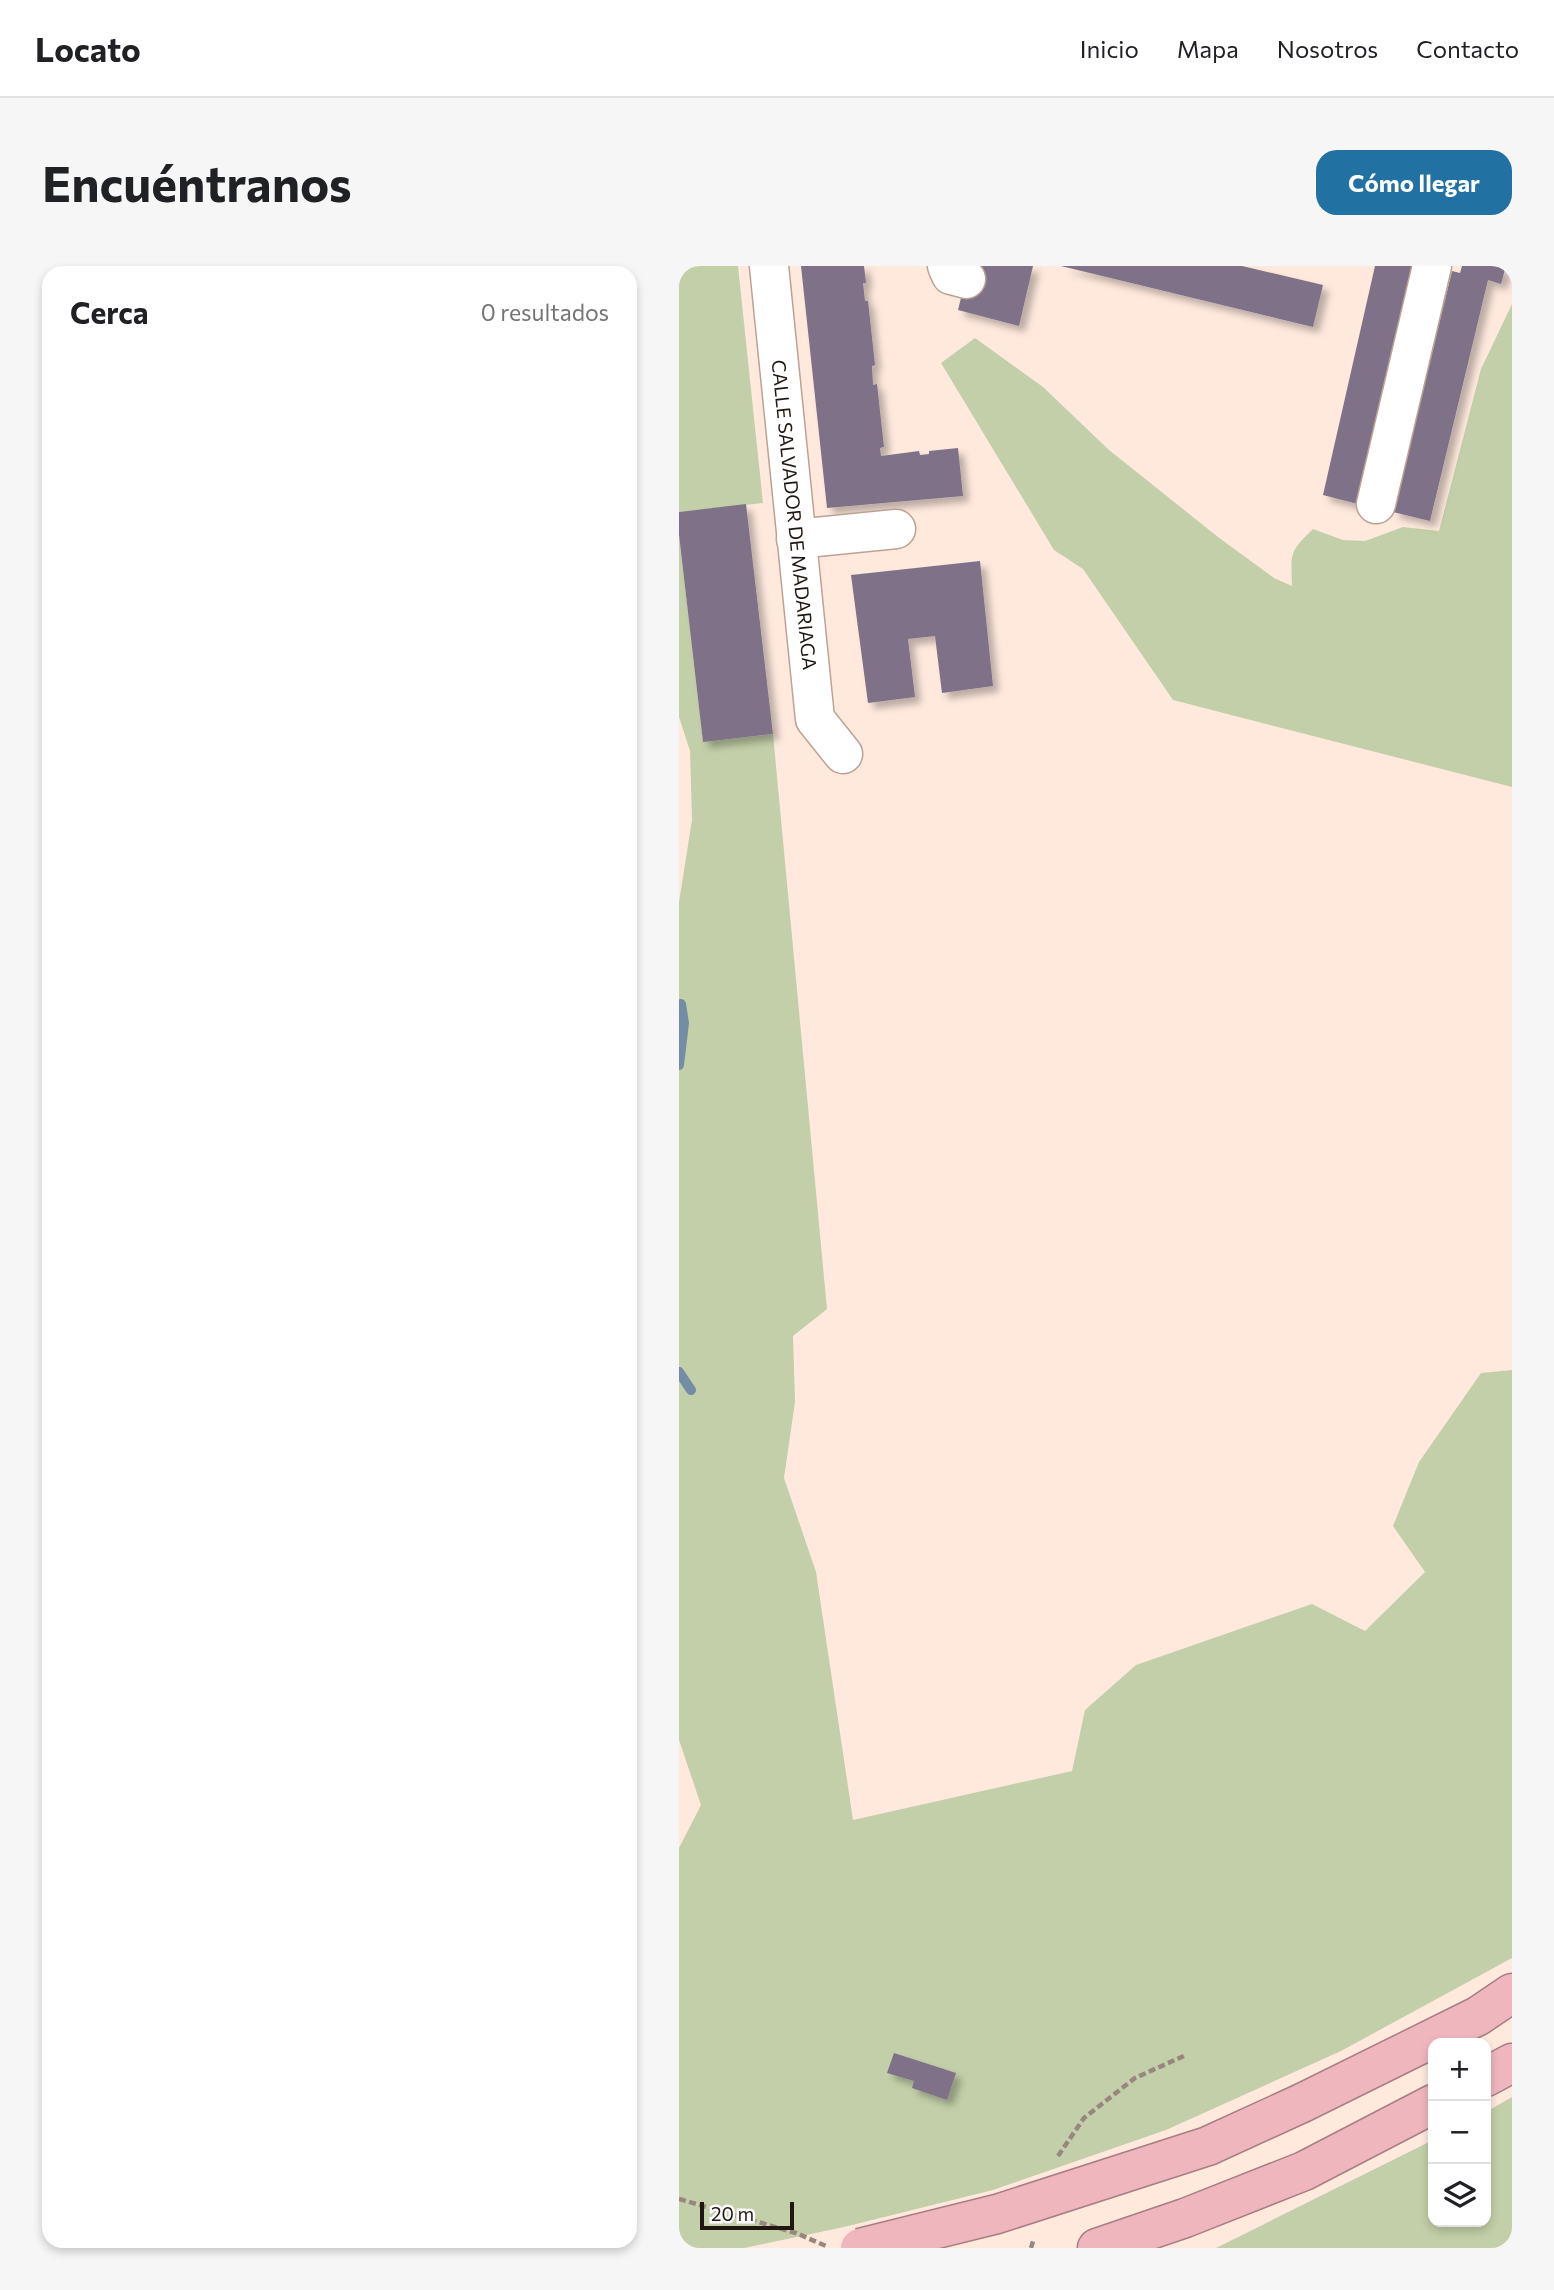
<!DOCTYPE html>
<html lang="es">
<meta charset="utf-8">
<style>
:root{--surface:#fff;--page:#f6f6f6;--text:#202124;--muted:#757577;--line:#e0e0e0;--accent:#2271a3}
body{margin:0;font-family:Commissioner,sans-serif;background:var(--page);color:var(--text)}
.controls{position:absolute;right:21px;bottom:21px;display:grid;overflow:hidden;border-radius:14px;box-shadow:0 4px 10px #0003}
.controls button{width:63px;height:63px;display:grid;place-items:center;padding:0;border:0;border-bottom:2px solid var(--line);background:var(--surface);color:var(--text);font:35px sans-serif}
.scale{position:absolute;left:21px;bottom:18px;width:94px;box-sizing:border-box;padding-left:7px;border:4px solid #201712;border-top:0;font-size:19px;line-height:24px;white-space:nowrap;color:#201712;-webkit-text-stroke:5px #fbfbfb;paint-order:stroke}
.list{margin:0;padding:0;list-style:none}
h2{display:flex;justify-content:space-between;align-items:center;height:91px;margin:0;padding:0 28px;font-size:30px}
h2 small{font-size:23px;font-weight:400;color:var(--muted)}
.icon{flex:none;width:38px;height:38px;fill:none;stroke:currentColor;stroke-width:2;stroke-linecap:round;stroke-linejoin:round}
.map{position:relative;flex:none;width:833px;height:1982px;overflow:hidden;border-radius:21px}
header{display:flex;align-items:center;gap:42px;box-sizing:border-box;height:98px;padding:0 35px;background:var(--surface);border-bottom:2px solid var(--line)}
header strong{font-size:33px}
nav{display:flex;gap:38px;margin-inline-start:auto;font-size:24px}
.intro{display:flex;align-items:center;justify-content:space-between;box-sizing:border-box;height:168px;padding:0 42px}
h1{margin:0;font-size:49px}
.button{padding:18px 32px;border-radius:21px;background:var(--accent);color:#fff;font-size:24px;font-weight:700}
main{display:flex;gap:42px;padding:0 42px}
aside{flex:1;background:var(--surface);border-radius:21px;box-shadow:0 4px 10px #0003}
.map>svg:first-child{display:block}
.green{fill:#c3cfa8}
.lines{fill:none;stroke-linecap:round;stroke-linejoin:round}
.stream{stroke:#728da4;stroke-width:10}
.building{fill:#7e7188;filter:url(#shadow)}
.minor-casing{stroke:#bca294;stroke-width:41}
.highway-casing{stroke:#a77e82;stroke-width:41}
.path{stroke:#97877e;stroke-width:4.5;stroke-dasharray:7 3.5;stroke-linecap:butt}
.minor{stroke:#fff;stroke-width:38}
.highway{stroke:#f0b6be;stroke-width:38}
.highway-bridge-casing{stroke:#a77e82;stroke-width:41;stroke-linecap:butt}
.highway-bridge{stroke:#f0b6be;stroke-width:38}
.labels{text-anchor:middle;stroke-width:5;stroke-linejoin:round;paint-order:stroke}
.street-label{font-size:19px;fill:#201712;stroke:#fbfbfb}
</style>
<header>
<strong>Locato</strong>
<nav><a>Inicio</a><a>Mapa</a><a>Nosotros</a><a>Contacto</a></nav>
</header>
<div class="intro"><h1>Encuéntranos</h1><a class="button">Cómo llegar</a></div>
<main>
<aside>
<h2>Cerca<small>0 resultados</small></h2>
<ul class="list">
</ul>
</aside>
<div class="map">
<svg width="833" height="1982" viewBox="0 0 833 1982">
<defs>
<filter id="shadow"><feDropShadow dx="6" dy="6" stdDeviation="3.5" flood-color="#0004"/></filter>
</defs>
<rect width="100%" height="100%" fill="#ffe9dd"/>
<g class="green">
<path d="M0 0H59L84 237 0 246Z"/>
<path d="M833 38V521L494 434 404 303 375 284 262 97 296 72 364 121 430 184 539 271 595 312 613 320C612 287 610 286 634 263L664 274 686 275 724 261 760 265 802 103Z"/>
<path d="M0 269 24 475 94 468 148 1043 114 1070 116 1136 105 1212 137 1306 174 1554 393 1505 406 1444 457 1399 633 1338 686 1365 746 1306 714 1260 740 1196 802 1107 833 1104V1692L662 1785 487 1864 314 1924 165 1961 65 1982H0V1582L22 1539 0 1474V636L13 554 11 485 0 451Z"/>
<path d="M833 1831V1982H537L754 1874V1956H807V1846Z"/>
</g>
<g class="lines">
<g class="stream">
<path d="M0 799 5 757 2 738"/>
<path d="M0 1106 12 1124"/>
</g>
</g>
<g class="building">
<path d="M122 0H185L187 17H184L186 35H189L196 99 193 100 194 119 198 118 205 181 201 182 202 190 240 185 241 189 250 188V185L279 182 284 230 148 242Z"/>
<path d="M290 0H354L340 60 279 44Z"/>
<path d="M382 0H563L644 19 634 61Z"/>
<path d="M696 0H737L679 238 644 229Z"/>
<path d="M783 0H827L822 18 809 14 751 255 714 246 773 5 781 7Z"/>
<path d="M67 238 94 468 24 476 0 269V246Z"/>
<path d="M301 295 314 420 263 427 256 370 229 373 236 431 189 437 172 309Z"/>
<path d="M215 1787 277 1807 268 1834 233 1822 235 1815 208 1807Z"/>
</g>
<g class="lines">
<defs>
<g id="minor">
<path id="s1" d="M90 0 136 453 164 488"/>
<path d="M268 0 272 9 287 13"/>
<path d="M697 238 753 0"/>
<path d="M117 273 217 263"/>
</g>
<g id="highway">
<path d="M807 1811 833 1797"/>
<path d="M623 1837 799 1750 833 1727"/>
<path d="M418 1982 506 1952 625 1905 754 1838"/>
</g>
</defs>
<use href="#minor" class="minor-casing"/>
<use href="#highway" class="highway-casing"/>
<g class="path">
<path d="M379 1890 405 1852 456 1812 507 1789"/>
<path d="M0 1933 117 1967 147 1980"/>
<path d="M352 1982 355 1972"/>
</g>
<use href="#minor" class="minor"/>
<use href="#highway" class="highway"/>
<defs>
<path id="highway-bridge" d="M181 1982 318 1948 529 1880 623 1837"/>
</defs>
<use href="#highway-bridge" class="highway-bridge-casing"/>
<use href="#highway-bridge" class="highway-bridge"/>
</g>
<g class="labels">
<g class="street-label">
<text dy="7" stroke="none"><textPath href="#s1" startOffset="250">CALLE SALVADOR DE MADARIAGA</textPath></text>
</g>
</g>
</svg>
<div class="controls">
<button>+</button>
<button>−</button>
<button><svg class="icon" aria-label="layers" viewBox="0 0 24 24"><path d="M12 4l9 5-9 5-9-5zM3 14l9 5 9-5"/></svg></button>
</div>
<div class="scale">20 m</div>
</div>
</main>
